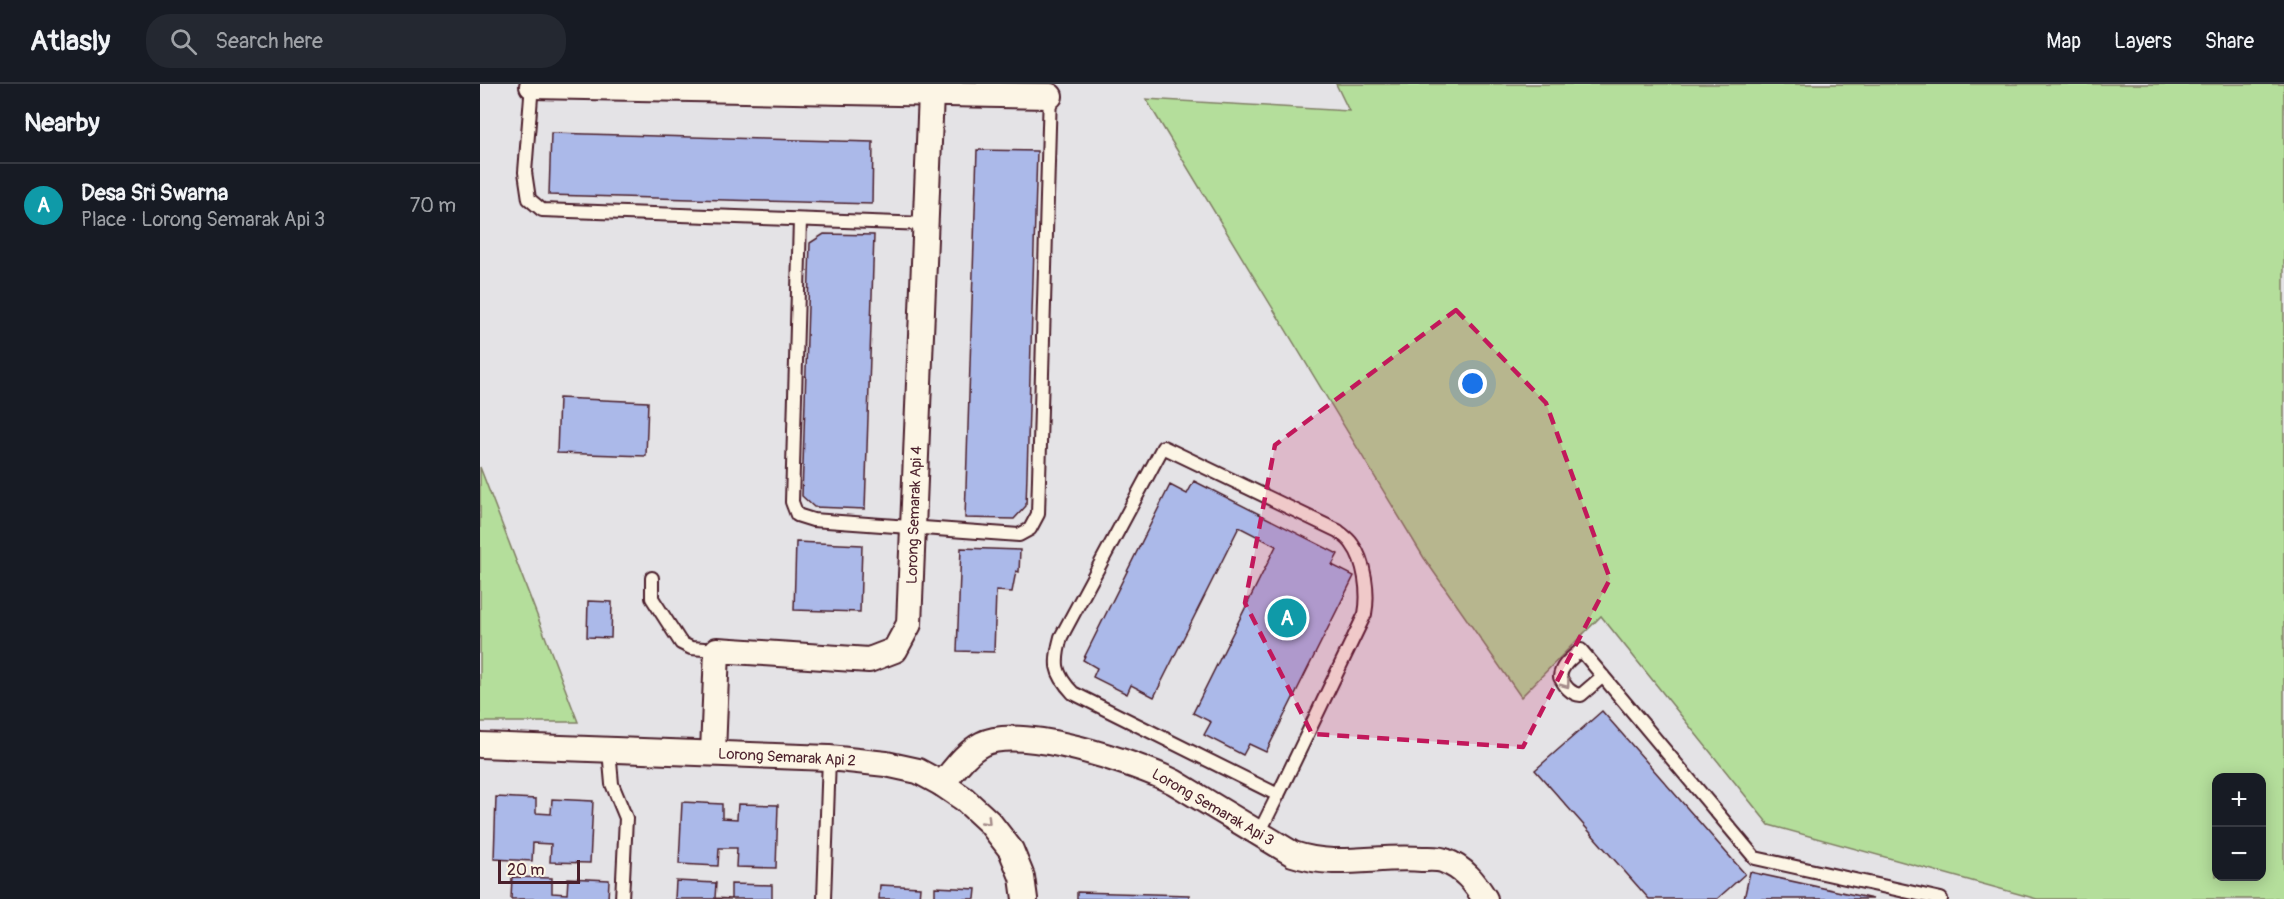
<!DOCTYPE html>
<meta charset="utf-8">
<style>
:root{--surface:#171b24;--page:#242831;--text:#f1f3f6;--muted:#9ea1a6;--line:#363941;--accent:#db2777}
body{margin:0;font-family:Pangolin,sans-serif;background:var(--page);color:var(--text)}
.controls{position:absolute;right:18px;bottom:18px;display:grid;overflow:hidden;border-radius:12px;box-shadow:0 3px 15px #0003}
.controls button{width:54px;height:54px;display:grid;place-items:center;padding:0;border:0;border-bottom:2px solid var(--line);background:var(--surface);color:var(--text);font:30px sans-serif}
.scale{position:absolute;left:18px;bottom:15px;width:82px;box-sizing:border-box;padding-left:6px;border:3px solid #4a1f2b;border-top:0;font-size:16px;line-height:21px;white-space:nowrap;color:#4a1f2b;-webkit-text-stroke:4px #fcf5e5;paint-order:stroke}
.you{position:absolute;left:993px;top:300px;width:21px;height:21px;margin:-15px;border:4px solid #fff;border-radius:50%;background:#1a73e8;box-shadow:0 0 0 9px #1a73e833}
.badge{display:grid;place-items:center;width:39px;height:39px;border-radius:50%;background:var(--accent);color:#fff;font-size:20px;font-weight:700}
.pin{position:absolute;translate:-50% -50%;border:3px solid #fff;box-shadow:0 2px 6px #0006}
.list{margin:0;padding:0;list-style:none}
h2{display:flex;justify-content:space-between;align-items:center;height:78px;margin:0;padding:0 24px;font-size:26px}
h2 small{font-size:20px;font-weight:400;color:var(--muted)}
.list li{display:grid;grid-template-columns:39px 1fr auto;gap:18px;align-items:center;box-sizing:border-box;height:84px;padding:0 24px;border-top:2px solid var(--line)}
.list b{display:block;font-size:22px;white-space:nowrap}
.list p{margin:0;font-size:20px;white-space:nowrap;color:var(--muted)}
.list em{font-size:20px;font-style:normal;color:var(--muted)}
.icon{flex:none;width:33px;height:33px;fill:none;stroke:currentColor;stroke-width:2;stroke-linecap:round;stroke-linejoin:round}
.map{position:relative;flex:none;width:1804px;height:815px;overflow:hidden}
header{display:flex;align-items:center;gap:36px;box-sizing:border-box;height:84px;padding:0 30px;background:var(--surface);border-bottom:2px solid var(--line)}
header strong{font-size:28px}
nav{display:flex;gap:33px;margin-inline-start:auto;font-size:21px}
.search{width:420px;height:54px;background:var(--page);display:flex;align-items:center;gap:15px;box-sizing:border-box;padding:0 21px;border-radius:24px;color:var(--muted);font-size:22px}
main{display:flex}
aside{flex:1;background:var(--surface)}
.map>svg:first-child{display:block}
.green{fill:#b4de9b;stroke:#7f7e63;stroke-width:1.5;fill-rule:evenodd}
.building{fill:#abb9e9;stroke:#4a1f2b;stroke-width:1.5}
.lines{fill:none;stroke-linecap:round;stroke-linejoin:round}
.service-casing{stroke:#4a1f2b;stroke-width:16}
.minor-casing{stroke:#4a1f2b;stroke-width:28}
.service{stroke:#fcf5e5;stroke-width:12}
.minor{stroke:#fcf5e5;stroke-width:24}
.oneway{stroke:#a38a88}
.marked{fill:#c2185b;fill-opacity:0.2;stroke:#c2185b;stroke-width:4.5;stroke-dasharray:12 8;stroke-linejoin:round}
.labels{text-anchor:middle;stroke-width:5;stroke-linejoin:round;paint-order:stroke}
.street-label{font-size:15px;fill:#4a1f2b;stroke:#fcf5e5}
</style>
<header>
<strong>Atlasly</strong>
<div class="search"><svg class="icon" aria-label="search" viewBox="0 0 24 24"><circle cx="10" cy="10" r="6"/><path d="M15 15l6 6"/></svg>Search here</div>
<nav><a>Map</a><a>Layers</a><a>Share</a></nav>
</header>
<main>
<aside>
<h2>Nearby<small></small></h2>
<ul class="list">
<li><span class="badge" style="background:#0f9aa8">A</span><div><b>Desa Sri Swarna</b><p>Place · Lorong Semarak Api 3</p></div><em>70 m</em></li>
</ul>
</aside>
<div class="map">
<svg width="1804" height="815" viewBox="0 0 1804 815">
<rect width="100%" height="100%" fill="#e4e3e6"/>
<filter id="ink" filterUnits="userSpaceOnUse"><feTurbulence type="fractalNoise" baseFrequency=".0167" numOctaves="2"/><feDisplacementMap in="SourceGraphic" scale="12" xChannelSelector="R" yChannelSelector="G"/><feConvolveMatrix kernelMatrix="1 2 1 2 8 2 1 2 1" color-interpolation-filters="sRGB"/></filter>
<g filter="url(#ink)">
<g class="green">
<path d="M856 0H1804V815H1557L1289 741 1121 532 1041 613 944 474 666 15 869 27ZM1736 694H1782V792H1736Z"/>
<path d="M0 383 98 638H0Z"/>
</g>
<g class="building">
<path d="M71 49 393 58 392 120 69 111Z"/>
<path d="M497 66 557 67 546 422 534 435 485 434Z"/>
<path d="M344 150 394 151 385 425 334 423 322 412 330 159Z"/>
<path d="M79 314 168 318 166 372 77 369Z"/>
<path d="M714 397 858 470 852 481 874 492 786 668 769 660 763 671 724 651 731 638 713 629 796 462 759 443 674 613 651 601 647 610 613 593 617 584 603 576 690 401 707 410Z"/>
<path d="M316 458 382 461 380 528 314 526Z"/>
<path d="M481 464 540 466 539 488 536 487 532 508 516 507 514 568 477 567Z"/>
<path d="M108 517 132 518 131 554 107 553Z"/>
<path d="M1122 627 1265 790 1237 815H1169L1055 686Z"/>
<path d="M16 713 56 715V729L71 730 72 715 113 717 110 779 70 778 71 760 53 759 52 777 14 775Z"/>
<path d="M202 718 242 720V734L257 735 258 720 298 721 296 784 256 783 257 764H239L238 782 199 780Z"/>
<path d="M1270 788 1393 815H1264Z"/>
<path d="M32 793 72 794V809L87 810 88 794 129 796 128 815H31Z"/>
<path d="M196 797 236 799 235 814 251 815V800L292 801V815H195Z"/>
<path d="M400 801 440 803 439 815H399Z"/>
<path d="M455 803 496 805 495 815H455Z"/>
<path d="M597 808 709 811V815H597Z"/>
</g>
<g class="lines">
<defs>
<g id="service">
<path d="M52 0 45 88 49 115 62 126 446 140"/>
<path d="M320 136 312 418 317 431 333 436 539 451 550 445 558 430 570 8"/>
<path d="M683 363 858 447C863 451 869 455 872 460 885 477 889 509 885 530L798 711 593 609C574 589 574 579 581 553Z"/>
<path d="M172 494V514L201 559 211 564 237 566"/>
<path d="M1123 592 1101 611C1090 610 1085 602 1080 593 1081 581 1092 574 1101 566L1275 774 1461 815"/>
<path d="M129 666 132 700 146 734 142 815"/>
<path d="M779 749 798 711"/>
<path d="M344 815 349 674"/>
</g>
<g id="minor">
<path d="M52 2 570 12"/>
<path d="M0 661 349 674 406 680 438 687 462 700 484 715 510 739 531 766 542 793 545 815"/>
<path d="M233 669 237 566 389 576 415 566 429 540 451 10"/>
<path d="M462 700C474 686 485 669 502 660 540 640 656 679 694 698L813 770C858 785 896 771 942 775 949 775 959 774 965 777 984 784 995 799 1005 815"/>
</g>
</defs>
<use href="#service" class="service-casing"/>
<use href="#minor" class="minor-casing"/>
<use href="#service" class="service"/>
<use href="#minor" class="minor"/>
</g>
<defs><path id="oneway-chevron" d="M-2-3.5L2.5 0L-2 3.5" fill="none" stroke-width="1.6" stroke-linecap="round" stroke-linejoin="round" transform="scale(1.5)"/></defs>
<g class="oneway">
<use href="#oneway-chevron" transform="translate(1086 600) rotate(53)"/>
<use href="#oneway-chevron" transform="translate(507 737) rotate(46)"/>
</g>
</g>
<path class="marked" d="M976 226 1066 319 1130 495 1043 663 832 650 765 519 795 361Z"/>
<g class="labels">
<g class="street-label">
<text transform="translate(434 431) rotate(-88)" y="5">Lorong Semarak Api 4</text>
<text transform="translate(307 673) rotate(3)" y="5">Lorong Semarak Api 2</text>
<text transform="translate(733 723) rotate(30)" y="5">Lorong Semarak Api 3</text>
</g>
</g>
</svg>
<div class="controls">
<button>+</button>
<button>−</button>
</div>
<div class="scale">20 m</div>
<div class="you"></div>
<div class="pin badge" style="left:807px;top:534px;background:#0f9aa8">A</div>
</div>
</main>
